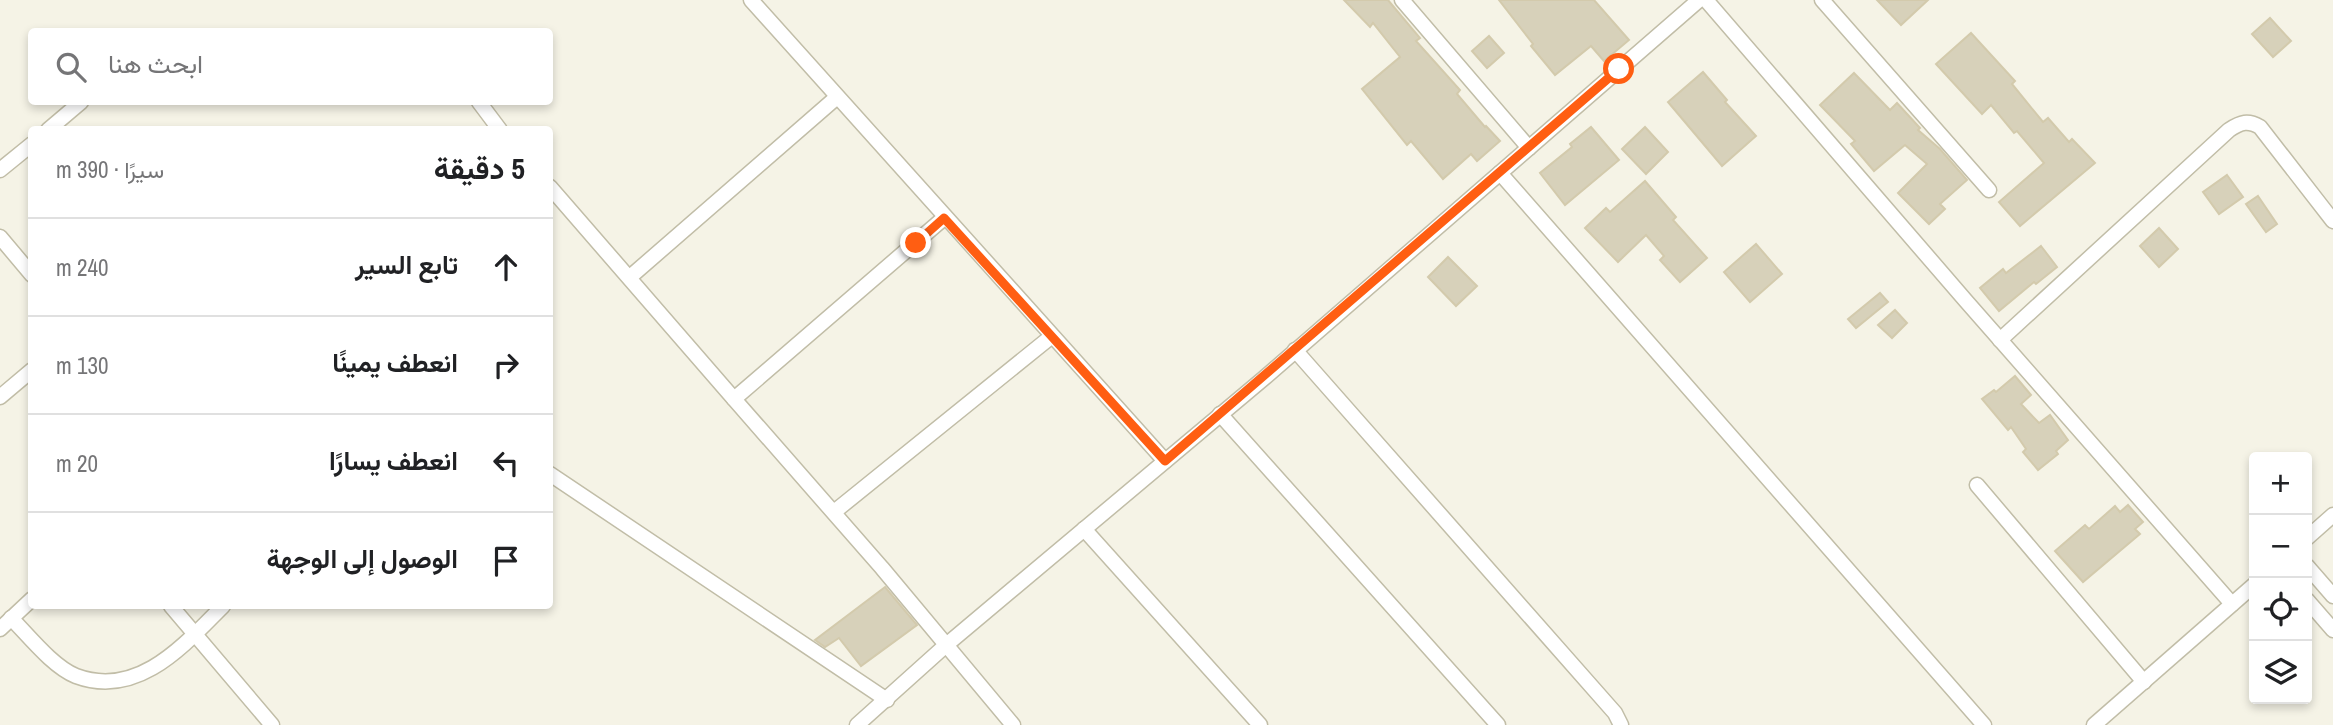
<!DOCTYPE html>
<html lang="ar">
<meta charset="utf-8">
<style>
:root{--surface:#fff;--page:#f2f2f2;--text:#202124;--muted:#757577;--line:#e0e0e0}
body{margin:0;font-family:"Archivo Narrow",Vazirmatn,sans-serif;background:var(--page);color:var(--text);direction:rtl}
.controls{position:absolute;right:21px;bottom:21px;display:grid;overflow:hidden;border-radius:7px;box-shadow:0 4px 10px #0003}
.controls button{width:63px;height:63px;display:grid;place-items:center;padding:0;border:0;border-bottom:2px solid var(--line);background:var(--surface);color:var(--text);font:35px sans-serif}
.stop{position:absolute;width:21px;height:21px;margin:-16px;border:5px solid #ff5e12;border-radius:50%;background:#fff}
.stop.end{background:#ff5e12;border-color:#fff;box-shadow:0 2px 7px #0008}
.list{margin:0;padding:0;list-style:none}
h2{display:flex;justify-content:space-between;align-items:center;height:91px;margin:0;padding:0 28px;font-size:30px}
h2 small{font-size:23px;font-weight:400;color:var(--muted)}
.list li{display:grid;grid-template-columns:46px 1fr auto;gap:21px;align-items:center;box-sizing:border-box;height:98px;padding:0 28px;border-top:2px solid var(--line)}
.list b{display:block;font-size:26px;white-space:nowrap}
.list em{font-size:23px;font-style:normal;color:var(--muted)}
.icon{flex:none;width:38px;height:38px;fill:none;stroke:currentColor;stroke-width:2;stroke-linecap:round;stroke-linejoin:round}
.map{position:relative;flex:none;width:2333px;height:725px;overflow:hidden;direction:ltr}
.search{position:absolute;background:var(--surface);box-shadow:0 4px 10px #0003;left:28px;top:28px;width:525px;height:77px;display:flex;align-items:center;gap:18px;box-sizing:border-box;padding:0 24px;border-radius:7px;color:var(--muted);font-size:26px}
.panel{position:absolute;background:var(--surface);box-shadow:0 4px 10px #0003;left:28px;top:126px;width:525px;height:483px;border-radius:7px;direction:rtl}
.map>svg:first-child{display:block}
.building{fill:#d7d1ba;stroke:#d3caac;stroke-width:2}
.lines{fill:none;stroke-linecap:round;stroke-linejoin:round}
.street-casing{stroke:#c1bda7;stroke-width:17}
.street{stroke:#fff;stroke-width:14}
.route{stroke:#ff5e12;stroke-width:9}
</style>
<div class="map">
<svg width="2333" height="725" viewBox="0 0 2333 725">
<rect width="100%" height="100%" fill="#f5f3e6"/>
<g class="building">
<path d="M1344 0H1388L1420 38 1416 41 1460 90 1457 94 1485 127 1486 126 1500 141 1477 161 1471 154 1443 179 1411 141 1407 145 1362 89 1400 57 1373 23 1370 27Z"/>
<path d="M1499 0H1594L1629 40 1604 61 1591 46 1555 75 1531 46 1533 44Z"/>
<path d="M1877 0H1928L1901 25Z"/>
<path d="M2270 18 2291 41 2273 57 2252 34Z"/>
<path d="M1971 33 2015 81 2012 84 2043 122 2048 118 2069 142 2072 139 2095 163 2020 226 1999 202 2044 163 2017 131 2014 133 1991 105 1982 114 1936 64Z"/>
<path d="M1489 36 1504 53 1487 68 1472 51Z"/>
<path d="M1703 72 1727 100 1725 102 1756 136 1722 166 1668 102Z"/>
<path d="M1854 73 1890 110 1897 103 1920 128 1918 130 1940 149 1967 180 1940 204 1945 209 1929 224 1898 193 1927 164 1905 145 1874 171 1851 144 1855 141 1820 105Z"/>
<path d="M1591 127 1619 160 1565 205 1540 173 1572 147 1570 144Z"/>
<path d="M1645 127 1668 152 1646 174 1622 149Z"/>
<path d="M2227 175 2243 197 2219 214 2203 192Z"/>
<path d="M1645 181 1676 217 1673 220 1707 258 1680 282 1660 260 1664 256 1646 235 1618 262 1585 228 1606 208 1610 212Z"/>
<path d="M2258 196 2277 224 2266 232 2246 204Z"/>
<path d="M2159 228 2178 249 2159 267 2140 246Z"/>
<path d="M1756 244 1782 274 1750 302 1724 272Z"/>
<path d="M2041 246 2057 267 2036 284 2034 282 1999 311 1980 288 2003 269 2006 273Z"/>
<path d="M1448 257 1477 286 1456 306 1428 277Z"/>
<path d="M1880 293 1888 302 1856 328 1848 319Z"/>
<path d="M1895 310 1907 323 1892 338 1878 325Z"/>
<path d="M2015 376 2031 395 2021 404 2039 423 2050 415 2068 440 2056 451 2058 454 2038 470 2023 452 2026 449 2011 427 2008 430 1982 399 1994 390 1996 392Z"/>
<path d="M2128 505 2143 522 2135 529 2140 534 2083 582 2055 551 2085 525 2089 529 2115 506 2120 512Z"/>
<path d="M885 587 917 625 861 666 839 638 825 647 815 640Z"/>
</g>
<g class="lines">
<defs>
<g id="street">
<path d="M751 0 1165 461"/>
<path d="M1402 0 1529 148"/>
<path d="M1706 0 1966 301 2232 604"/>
<path d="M1822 0 1989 190"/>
<path d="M479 102 500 130"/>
<path d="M48 130 81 102"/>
<path d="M0 170 32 144"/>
<path d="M1500 173 1984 725"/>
<path d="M550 187 734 399 944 218"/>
<path d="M0 237 32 275"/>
<path d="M630 277 837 97"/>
<path d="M2000 340 2229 130C2241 122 2248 120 2260 127L2333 221"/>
<path d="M1295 350 1615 713 1621 725"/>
<path d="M0 397 32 370"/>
<path d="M734 399 882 568 1013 725"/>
<path d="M1220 414 1498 725"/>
<path d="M550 474 887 700"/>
<path d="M1977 485 2144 682"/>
<path d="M834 512 1052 336"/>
<path d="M1084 529 1260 725"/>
<path d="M2307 538 2333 515"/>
<path d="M2307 566 2333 596"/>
<path d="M2307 600 2333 630"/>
<path d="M171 606 272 725"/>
<path d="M11 618C28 635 53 667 76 676 138 699 184 645 223 606"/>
<path d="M0 629 32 599"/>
<path d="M857 725 945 646 1263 379 1699 0"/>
<path d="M2094 725 2254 585"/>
</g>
</defs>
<use href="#street" class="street-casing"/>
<use href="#street" class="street"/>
</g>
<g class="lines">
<path class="route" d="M916 243 944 218 1165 461 1619 69"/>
</g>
</svg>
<div class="controls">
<button>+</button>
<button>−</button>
<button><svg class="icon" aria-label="locate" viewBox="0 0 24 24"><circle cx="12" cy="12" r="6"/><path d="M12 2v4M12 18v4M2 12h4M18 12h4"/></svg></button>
<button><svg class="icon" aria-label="layers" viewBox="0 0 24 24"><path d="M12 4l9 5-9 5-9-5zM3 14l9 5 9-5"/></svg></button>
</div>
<div class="stop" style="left:1619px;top:69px"></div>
<div class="stop end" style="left:916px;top:243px"></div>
<div class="search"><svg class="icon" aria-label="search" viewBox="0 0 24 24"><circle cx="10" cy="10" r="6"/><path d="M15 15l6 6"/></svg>ابحث هنا</div>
<section class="panel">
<h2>5 دقيقة<small>سيرًا · 390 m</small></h2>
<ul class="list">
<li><svg class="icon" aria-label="ahead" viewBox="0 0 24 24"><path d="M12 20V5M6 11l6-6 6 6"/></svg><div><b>تابع السير</b></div><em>240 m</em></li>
<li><svg class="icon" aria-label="right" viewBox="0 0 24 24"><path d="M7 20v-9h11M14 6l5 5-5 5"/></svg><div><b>انعطف يمينًا</b></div><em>130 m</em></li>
<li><svg class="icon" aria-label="left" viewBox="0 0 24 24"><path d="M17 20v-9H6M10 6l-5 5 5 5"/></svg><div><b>انعطف يسارًا</b></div><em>20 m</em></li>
<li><svg class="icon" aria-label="arrive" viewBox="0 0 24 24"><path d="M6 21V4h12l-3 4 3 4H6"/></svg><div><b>الوصول إلى الوجهة</b></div></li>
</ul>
</section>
</div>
